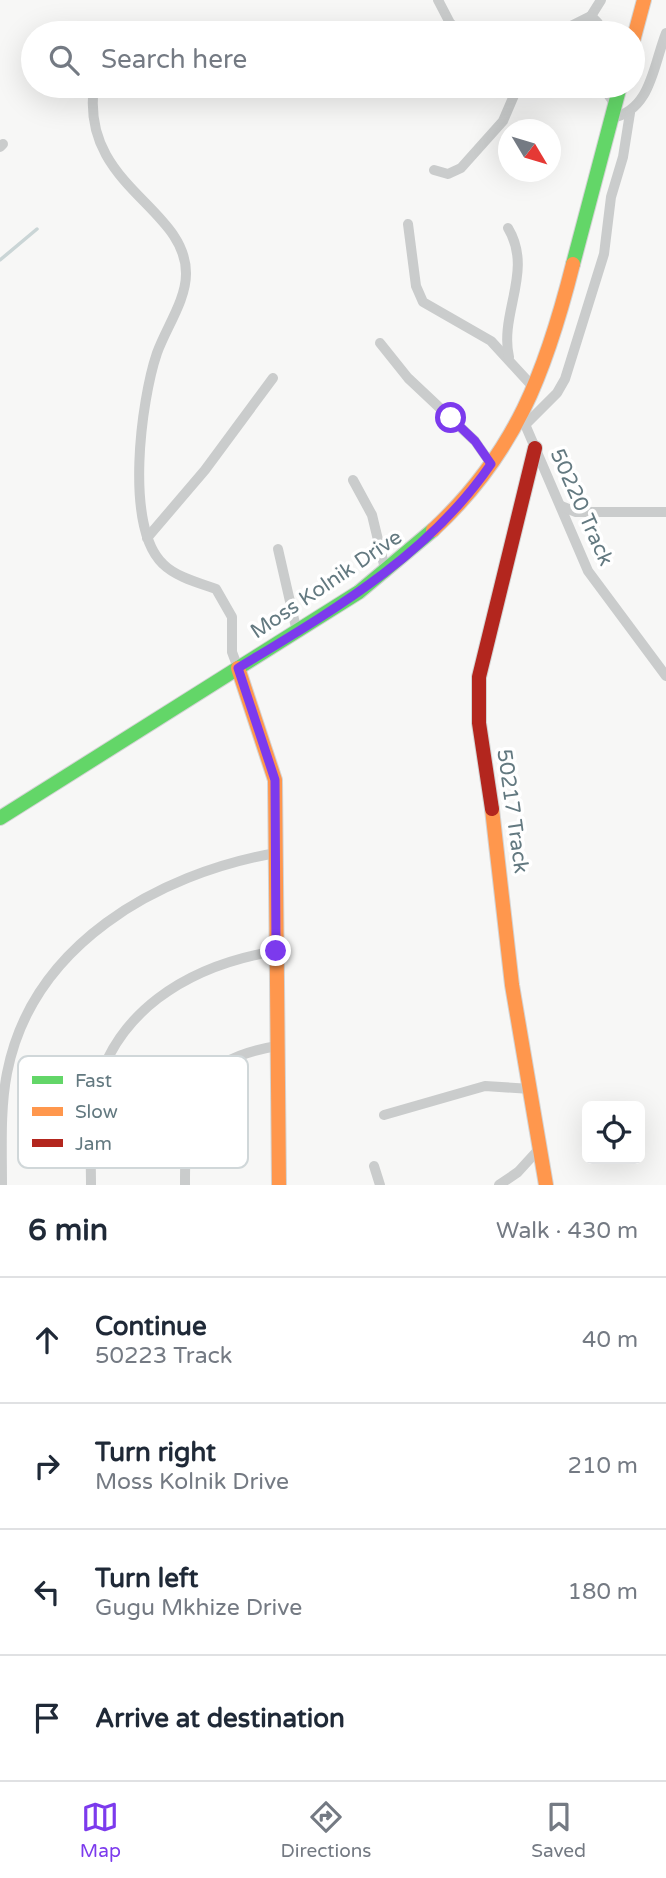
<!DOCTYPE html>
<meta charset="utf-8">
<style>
:root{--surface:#fff;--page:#f6f6f7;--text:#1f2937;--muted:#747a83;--line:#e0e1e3;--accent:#7c3aed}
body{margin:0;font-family:"Varela Round",sans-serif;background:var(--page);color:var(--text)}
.controls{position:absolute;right:21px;bottom:21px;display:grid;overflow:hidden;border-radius:10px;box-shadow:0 7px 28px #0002}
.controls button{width:63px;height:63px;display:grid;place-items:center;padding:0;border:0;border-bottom:2px solid var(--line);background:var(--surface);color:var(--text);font:35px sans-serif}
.compass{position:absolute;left:498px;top:119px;width:63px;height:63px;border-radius:50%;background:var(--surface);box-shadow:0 7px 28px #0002;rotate:128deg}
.stop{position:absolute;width:21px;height:21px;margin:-16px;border:5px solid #7c3aed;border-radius:50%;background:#fff}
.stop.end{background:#7c3aed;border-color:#fff;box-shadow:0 2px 7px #0008}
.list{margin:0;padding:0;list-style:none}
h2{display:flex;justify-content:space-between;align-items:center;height:91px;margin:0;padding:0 28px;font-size:30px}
h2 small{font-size:23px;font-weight:400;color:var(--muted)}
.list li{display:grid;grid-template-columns:46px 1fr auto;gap:21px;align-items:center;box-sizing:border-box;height:126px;padding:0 28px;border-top:2px solid var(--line)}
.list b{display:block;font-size:26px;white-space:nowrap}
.list p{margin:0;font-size:23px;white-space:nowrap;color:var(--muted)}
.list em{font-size:23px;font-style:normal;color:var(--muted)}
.icon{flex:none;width:38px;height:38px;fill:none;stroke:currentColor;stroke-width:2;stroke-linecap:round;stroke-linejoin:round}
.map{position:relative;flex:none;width:666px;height:1185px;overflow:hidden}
.search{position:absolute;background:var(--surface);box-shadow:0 7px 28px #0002;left:21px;right:21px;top:21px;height:77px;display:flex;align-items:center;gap:18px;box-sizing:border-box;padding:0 24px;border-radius:38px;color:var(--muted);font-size:26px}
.sheet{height:595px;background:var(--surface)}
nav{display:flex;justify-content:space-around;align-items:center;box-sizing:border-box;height:98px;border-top:2px solid var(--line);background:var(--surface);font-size:19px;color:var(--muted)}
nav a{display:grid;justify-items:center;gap:4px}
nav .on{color:var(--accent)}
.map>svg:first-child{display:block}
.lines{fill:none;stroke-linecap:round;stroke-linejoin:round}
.stream{stroke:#cad5d6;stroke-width:3.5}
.fast-casing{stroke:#d3d4d4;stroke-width:16}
.slow-casing{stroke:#d3d4d4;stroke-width:16}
.jam-casing{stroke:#d3d4d4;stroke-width:16}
.street{stroke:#cacccc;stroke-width:10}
.fast{stroke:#63d668;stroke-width:14}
.slow{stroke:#ff974d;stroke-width:14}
.jam{stroke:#b3261e;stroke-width:14}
.route{stroke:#7c3aed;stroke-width:9}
.labels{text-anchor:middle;stroke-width:7;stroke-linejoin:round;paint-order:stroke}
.street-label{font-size:21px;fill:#637980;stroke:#fff}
.key{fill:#fff;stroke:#d0d7d9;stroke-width:2}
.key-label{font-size:19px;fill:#637980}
</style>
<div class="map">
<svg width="666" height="1185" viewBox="0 0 666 1185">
<rect width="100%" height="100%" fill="#f7f7f6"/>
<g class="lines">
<path class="stream" d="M0 260 37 229"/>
<defs>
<g id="fast">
<path d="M573 264 620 86"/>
<path d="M0 818 359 592 433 530"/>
</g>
<g id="slow">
<path d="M633 41 644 0"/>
<path d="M433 530C516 453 546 371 573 264"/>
<path d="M238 668 275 780 279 1185"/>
<path d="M492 809 512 985 546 1185"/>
</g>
<path id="jam" d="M492 809 479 723V677L535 448"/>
</defs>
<use href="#fast" class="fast-casing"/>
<use href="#slow" class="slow-casing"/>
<use href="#jam" class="jam-casing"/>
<g class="street">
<path d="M438 0 450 23 462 33"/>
<path d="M591 16 601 0"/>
<path d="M557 33 591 16 598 23 599 33"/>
<path d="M94 86C80 186 187 207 186 274 186 300 166 328 157 353 141 400 124 527 163 564 176 577 199 583 216 589L232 617V652L238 668"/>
<path d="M602 86 615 104"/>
<path d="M612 118C651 110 653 66 666 33"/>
<path d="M0 147 3 144"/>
<path d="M434 170 448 174 461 168 503 121 518 86"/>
<path d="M408 224 416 286 423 302 491 341 535 389"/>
<path d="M508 228C534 271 499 313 509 357"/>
<path d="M380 343 408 378 475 441 491 464"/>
<path d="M524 422 588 571 666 676"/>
<path d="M525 425 557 393 565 379 604 254 611 197 623 157 630 113"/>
<path d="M353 480 372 515 386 573"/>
<path d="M561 506 576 512H666"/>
<path d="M147 538 205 470 273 378"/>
<path d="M278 549 297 632"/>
<path d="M384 1115 485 1086 531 1089"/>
<path d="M374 1166 380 1185"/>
<path d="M2 1185C2 1148 0 1109 7 1073 32 945 157 874 276 853"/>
<path d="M91 1185C91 1159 89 1131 93 1105 109 1012 189 965 276 951"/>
<path d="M185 1185C185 1106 187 1061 277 1046"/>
<path d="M499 1185 518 1172 539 1149"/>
</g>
<use href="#fast" class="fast"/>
<use href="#slow" class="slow"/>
<use href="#jam" class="jam"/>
</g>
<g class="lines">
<path class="route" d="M276 951 275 780 238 668C332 611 428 556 491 464L475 441 451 418"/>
</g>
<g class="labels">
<g class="street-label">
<text transform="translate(582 507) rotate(66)" y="7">50220 Track</text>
<text transform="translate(326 584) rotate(-34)" y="7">Moss Kolnik Drive</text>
<text transform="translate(513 811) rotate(82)" y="7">50217 Track</text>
</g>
</g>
<rect x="18" y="1056" width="230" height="112" rx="10" class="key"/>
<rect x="32" y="1076" width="31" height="8" fill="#63d668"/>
<rect x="32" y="1107" width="31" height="9" fill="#ff974d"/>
<rect x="32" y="1139" width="31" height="8" fill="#b3261e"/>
<g class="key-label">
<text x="75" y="1087">Fast</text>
<text x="75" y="1118">Slow</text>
<text x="75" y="1150">Jam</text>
</g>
</svg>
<div class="controls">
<button><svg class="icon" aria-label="locate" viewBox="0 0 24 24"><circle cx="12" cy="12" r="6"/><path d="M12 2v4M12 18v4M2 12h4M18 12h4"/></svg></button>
</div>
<svg class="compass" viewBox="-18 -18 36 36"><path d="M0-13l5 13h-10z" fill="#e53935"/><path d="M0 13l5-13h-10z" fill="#747a83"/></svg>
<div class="stop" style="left:451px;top:418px"></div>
<div class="stop end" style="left:276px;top:951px"></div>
<div class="search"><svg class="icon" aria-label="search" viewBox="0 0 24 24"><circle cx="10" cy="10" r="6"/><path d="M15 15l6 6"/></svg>Search here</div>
</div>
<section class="sheet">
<h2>6 min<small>Walk · 430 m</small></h2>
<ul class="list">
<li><svg class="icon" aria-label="ahead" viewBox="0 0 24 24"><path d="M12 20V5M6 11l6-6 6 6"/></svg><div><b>Continue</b><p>50223 Track</p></div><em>40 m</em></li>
<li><svg class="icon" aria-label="right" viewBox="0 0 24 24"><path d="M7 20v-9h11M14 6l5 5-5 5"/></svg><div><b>Turn right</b><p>Moss Kolnik Drive</p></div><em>210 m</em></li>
<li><svg class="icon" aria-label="left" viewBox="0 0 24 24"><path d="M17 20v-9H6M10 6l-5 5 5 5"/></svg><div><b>Turn left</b><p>Gugu Mkhize Drive</p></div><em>180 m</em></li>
<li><svg class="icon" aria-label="arrive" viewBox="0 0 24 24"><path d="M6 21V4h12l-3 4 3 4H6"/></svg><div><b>Arrive at destination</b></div></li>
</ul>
</section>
<nav>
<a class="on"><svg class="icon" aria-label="map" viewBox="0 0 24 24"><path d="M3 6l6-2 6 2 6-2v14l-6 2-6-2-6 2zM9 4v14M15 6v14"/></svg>Map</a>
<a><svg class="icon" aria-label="directions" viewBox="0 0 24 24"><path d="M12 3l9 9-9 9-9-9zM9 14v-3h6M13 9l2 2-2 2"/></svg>Directions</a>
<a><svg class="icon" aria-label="saved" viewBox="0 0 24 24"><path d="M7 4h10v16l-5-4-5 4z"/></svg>Saved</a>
</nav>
